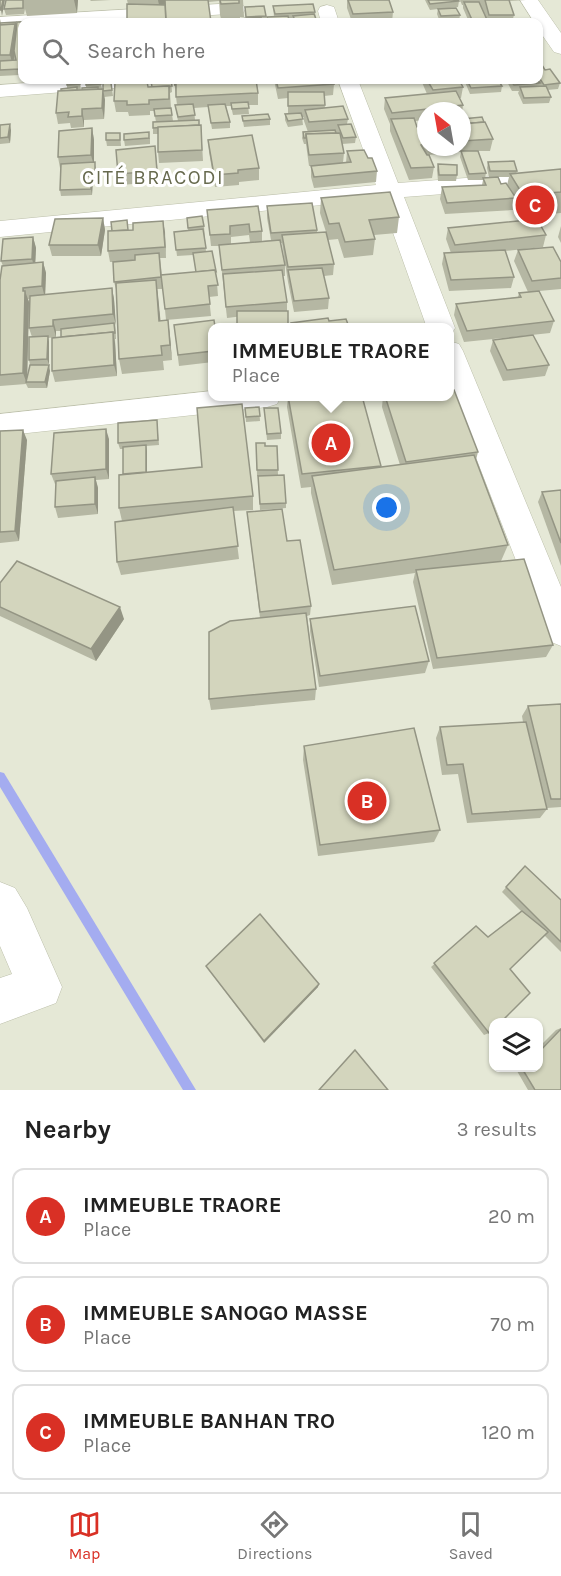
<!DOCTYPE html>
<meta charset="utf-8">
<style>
:root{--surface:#fff;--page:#f6f6f6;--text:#222;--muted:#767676;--line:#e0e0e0;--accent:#d93025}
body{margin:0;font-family:Karla,sans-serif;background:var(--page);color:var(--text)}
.controls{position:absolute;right:18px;bottom:18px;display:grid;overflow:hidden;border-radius:12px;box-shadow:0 2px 4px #0004}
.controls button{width:54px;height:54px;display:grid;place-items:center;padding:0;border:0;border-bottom:2px solid var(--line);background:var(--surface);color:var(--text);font:30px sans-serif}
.compass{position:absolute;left:417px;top:102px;width:54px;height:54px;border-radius:50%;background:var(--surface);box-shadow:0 2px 4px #0004;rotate:329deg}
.you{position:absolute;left:387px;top:508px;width:21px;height:21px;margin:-15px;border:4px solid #fff;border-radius:50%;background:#1a73e8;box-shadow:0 0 0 9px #1a73e833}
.badge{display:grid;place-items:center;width:39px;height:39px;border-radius:50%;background:var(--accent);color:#fff;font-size:20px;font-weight:700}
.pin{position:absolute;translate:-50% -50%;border:3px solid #fff;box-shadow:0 2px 6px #0006}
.popup{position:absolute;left:208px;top:323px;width:246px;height:78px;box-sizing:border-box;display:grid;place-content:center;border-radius:12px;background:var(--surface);filter:drop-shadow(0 2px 4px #0005);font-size:20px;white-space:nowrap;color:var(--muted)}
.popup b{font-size:22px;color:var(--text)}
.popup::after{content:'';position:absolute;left:50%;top:100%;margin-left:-12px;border:12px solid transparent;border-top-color:var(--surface)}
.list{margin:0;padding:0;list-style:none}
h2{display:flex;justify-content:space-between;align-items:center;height:78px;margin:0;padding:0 24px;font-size:26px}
h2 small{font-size:20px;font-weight:400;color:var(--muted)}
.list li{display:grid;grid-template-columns:39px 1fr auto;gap:18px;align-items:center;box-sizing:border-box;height:96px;margin:0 12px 12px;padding:0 12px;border:2px solid var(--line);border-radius:12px}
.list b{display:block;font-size:22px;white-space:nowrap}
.list p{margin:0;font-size:20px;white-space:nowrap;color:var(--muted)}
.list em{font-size:20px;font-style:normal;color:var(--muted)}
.icon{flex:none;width:33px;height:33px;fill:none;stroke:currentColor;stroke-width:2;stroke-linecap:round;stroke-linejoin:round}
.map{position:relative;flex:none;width:561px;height:1090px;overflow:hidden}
.search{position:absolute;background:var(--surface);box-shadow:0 2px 4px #0004;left:18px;right:18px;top:18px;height:66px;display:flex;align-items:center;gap:15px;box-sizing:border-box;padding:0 21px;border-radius:12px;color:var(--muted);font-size:22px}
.sheet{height:402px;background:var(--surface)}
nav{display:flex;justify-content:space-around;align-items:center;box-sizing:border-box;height:84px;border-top:2px solid var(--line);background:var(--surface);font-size:16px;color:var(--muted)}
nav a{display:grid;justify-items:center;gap:3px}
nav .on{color:var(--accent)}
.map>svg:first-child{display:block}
.residential{fill:#e5e8d6;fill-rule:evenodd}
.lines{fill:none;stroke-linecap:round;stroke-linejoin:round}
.stream{fill:#a4acf0;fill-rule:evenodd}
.street-casing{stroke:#bcbfaa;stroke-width:1}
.street{fill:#fff;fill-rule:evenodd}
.wall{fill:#b5b7a3;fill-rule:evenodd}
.shaded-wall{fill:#949584}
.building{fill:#d3d5bd;stroke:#949584;stroke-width:1.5}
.labels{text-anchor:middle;stroke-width:6;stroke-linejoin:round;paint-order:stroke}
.far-neighbourhood-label{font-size:20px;letter-spacing:1.5px;fill:#676a4e;stroke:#fff}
</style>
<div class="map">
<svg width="561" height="1090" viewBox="0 0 561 1090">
<rect width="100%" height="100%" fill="#f1f4e8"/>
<path class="residential" d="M0 0H561V1090H0ZM22 22H538V80H22ZM426 111H462V147H426ZM212 328H449V396H212ZM494 1023H538V1068H494Z"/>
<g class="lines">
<path class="stream" d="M0 772 4 773 196 1090H183L0 787Z"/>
<defs>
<g id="street">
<path d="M520 0H538L561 33V54L554 52 538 29V22H534Z"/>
<path d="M236 3 243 5 245 9 243 13 105 22H22V27L0 29V17Z"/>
<path d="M327 5 334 7 339 22H321L318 11 320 7Z"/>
<path d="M67 80H150L147 84 140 86 0 97V85Z"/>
<path d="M338 80H358L398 183 561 171V185L404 197 455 328 451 335 449 328H427L381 199 0 237V221L376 185Z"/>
<path d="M449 341 459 344 463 351 561 587V646L549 641 543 630 449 388Z"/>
<path d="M212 391V396H281L277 404 267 407 0 436V414Z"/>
<path d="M0 882 15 888 27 908 62 987 56 1003 0 1024V978L12 974 0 946Z"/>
</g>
</defs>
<use href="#street" class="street-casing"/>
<use href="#street" class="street"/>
</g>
<g class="wall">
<path d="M6 0H78L77 13 27 16 25 9 24 14 6 15 4 9Z"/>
<path d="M90 0H111L91 1Z"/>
<path d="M127 0H219V1L208 2 211 22 128 4Z"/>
<path d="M219 0H243L244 17H240V19L246 18 245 7 266 16V21L262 22H222L220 15Z"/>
<path d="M347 0H389L393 12 392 22H352L347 8Z"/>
<path d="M425 0H458L459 1 458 7 440 9 460 15 459 21 440 22 437 14 438 9 430 10Z"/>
<path d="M460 0H526L509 1 514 15 512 22H469L463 8V5H462Z"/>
<path d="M273 6 315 12 316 19 322 22H267V17H274Z"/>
<path d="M0 19 1 23 16 22 17 26 22 22V65L20 75 0 76Z"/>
<path d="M538 63 560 83 558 89 547 90 551 97 549 103 523 104 518 93 519 91H512L506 80H538Z"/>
<path d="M100 80 105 100 104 119 84 120V127L71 128 70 123 58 124 56 113 61 91 67 88V85L80 81 81 90 86 88V81Z"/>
<path d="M171 80 172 92 170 93 171 108 173 121H178L175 105H177L174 80 206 81H210V80H256L258 93V105H248L249 114 233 115 231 106H226L230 122V128L212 129 208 107 194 108 195 120 199 125H201L203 161 159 163 158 152V134H153V128L156 122 154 111H150V115L129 116 128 112H116L114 101 148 87H152Z"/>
<path d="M274 80H332L334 84 333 95 324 96 325 108 348 119 347 124 356 137 355 143 342 144 344 153 343 163H346L347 151 368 158 377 171 376 182 314 188 311 177V166H309L306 144H304L302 138 303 132H308L304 121V117H302L303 125 288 127 285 120V114H288V98L278 99Z"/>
<path d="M421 80H459L463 87 461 98H459L463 105 462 113V111H426V120L415 121 417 127 425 126 426 122V147H462V119L493 139 490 151H478L486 173 485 178 507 185 509 177H489L487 168 488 162 517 171 516 174 561 169V213L517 217 513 210 445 214 440 199 442 187 482 185 483 180H468L460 157 461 152H441L440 154 427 155 434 167 432 178 409 180 390 131V124L384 109 385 98 427 94Z"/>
<path d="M460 80H498L502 86 501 92 470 94 465 82H461Z"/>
<path d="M103 83H111L113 96 104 97Z"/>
<path d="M242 116 270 119V125L244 127Z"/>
<path d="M0 125 11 130 10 143 0 144Z"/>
<path d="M92 128 94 140V162L96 168V181H92V195L61 196 60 190 61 168H60L58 157Z"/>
<path d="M120 133 121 146H107L106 140Z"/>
<path d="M150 138V144L125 146 124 140Z"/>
<path d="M208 140 259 168V180L239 182V185L215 187 209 152Z"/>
<path d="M155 146 159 182 120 185 118 174Z"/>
<path d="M438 164 457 175 456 181H438L437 170Z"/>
<path d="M321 198 399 217 397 233 374 235 375 239 373 255 344 258 338 239 328 240 334 264 333 275 324 276 329 298 328 309 294 312 288 282 282 243H280L285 265V276H283L287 302V311L227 318 219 246H211L207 210 258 206 262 231V241L271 240 267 218V206L317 230V232H326L320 213ZM249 235 250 242 231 244V237Z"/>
<path d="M103 218 105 230 101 256H52L49 245Z"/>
<path d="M187 218 204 226 206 252 216 271 218 296 209 297 211 316 166 320 163 289H157L160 321 168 320 172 360 163 361 164 370 122 374 119 359 117 293 114 282 113 262H110L108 251 128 230H133L163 221 166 258H160L162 275 196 272 193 255 177 256 174 232 188 230Z"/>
<path d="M561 226V243L558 237Z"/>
<path d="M448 228 546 235 543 247 505 251 514 277 511 288 449 291 442 264 444 253H451L446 239Z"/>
<path d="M33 237 36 248 35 263 43 262 46 273 45 295 112 288 114 299 116 339H115L117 376 55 382 52 371 61 337V331H56V337L48 338 49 342V364L45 365 50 371 47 388H28L26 384 0 386V280L3 266 1 261ZM28 299H30L29 328 32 337 29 360 30 365 27 378 29 302Z"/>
<path d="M518 250 561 262V289L539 291 554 321 550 333 464 342 454 315 456 304 518 297 519 293 528 292 514 261Z"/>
<path d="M174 325 213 327V362L179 366Z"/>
<path d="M493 340 549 365 545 376 503 381 490 351Z"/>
<path d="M288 396H362L381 467 400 465 382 407 383 396H450L478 452 476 460 508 545 501 561 553 645 546 657 433 669 413 582 415 573 332 585 311 493V487L301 488 287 407Z"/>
<path d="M259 407 260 421 246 422 245 408Z"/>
<path d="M264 408 281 433V439L267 440Z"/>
<path d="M157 420 159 445 146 446 147 472 253 496V510L233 511 239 559 121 575 117 562 122 521 119 508 123 474V449H120L118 443Z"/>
<path d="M0 431 27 440 19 541 0 543Z"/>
<path d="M109 439V479L96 480 98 488V514L58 518 55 507 56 484H55L51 474Z"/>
<path d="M256 443 265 446H277L278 475 286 503V508L260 510 258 476H257Z"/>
<path d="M561 490V566L538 502 542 492Z"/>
<path d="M247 512 287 541 311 606 310 615 307 616 316 689 315 700 211 710 209 699 260 618Z"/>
<path d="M0 583 124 619 96 661 0 616Z"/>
<path d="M310 619 429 661 425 673 319 687 310 631Z"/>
<path d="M561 704V807L547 808V809L540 818 467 823 458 774 442 775 436 738 440 727 523 722 522 716 528 706Z"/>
<path d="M304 746 440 830 434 842 318 856 303 760Z"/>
<path d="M520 871 561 900V952L544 935 510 969 489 1033 484 1035 431 967 476 926 488 937 521 911 502 892Z"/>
<path d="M206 966 318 987 264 1043Z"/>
<path d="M561 1028V1090H528L517 1071 520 1068H538V1048L556 1030Z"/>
</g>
<g class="shaded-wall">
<path d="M3 0H5L2 16 1 10Z"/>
<path d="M74 0H78L77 13Z"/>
<path d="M158 0H184L185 2 159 5Z"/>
<path d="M16 22 17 35 13 66 10 55Z"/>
<path d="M20 59H22V65L20 75 19 69Z"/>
<path d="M103 89 105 100 104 119 102 108Z"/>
<path d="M82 109 84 120V127L82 116Z"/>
<path d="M10 124 11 130 10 143 8 137Z"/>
<path d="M92 128 94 140V166L91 155Z"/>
<path d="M91 177 93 183 92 195 91 189Z"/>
<path d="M103 218 105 230 101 256 98 245Z"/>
<path d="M163 221 165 232 166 258 165 247Z"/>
<path d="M33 237 36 248 35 270 32 259Z"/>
<path d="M43 262 46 273 45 298 42 286Z"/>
<path d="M156 280 158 295 162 336 159 321Z"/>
<path d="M23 288 25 294V291L29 302 27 384 23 373Z"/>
<path d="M112 288 114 299 116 325 113 314Z"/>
<path d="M53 320 56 331V337L53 326Z"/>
<path d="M168 320 170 336 172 360 170 345Z"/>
<path d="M113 332 115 343 117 376 114 365Z"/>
<path d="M48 336 49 342V364L47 359Z"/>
<path d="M49 365 50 371 47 388 45 382Z"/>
<path d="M106 429 109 439V479L106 469Z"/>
<path d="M23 430 27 440 19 541 15 531Z"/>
<path d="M146 445 147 451V481L146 476Z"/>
<path d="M95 477 98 488V514L95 504Z"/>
<path d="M120 607 124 619 96 661 91 649Z"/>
<path d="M319 984 318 987 264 1043V1041Z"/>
</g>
<g class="building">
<path d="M0 0H3L1 10H0Z"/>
<path d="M6 0H23V8L4 9Z"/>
<path d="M165 0H208L211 22H166Z"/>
<path d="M220 0H239V3L221 4Z"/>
<path d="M348 0H389L393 12 353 14Z"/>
<path d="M428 0H458L459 1 430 4Z"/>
<path d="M485 0H509L514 15H489Z"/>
<path d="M464 2H479L488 22H473Z"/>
<path d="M127 4 165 5 166 22H127Z"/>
<path d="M313 4 315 12 275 14 273 6Z"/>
<path d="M264 6 266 16 246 17 245 7Z"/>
<path d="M456 8 460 15 441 16 438 9Z"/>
<path d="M314 14 316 19 295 20 293 16Z"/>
<path d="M288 16 289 20 268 21 267 17Z"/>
<path d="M261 17 262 22H239L238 19Z"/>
<path d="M62 19V22H40V20Z"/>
<path d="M321 19 322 22H268V21Z"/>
<path d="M36 21V22H22V59H20L19 69 0 70V61L16 60 14 51 17 22Z"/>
<path d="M16 22 15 26V24L0 25V23Z"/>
<path d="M15 24 10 55H0V25Z"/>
<path d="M540 62 545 70 550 69 560 83 544 85 538 76V63Z"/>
<path d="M100 80 101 84 86 85V81Z"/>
<path d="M171 80 172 86 152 87 151 81Z"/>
<path d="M174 80H206V81L176 83 175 86Z"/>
<path d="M241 80H256L258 93 176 97V83Z"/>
<path d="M276 80H332L334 84 278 88Z"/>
<path d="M427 80H459L463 87 433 90Z"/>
<path d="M467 80H498L502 86 471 88Z"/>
<path d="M510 80H537L540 83 514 85Z"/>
<path d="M80 81V84L67 85V82Z"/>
<path d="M147 81 148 87 169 86V99L149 100V104L127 105V101H114L115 82Z"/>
<path d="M103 83H111L112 90 103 91Z"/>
<path d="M546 86 551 97 524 98 520 87Z"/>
<path d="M77 87V90L61 91V89Z"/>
<path d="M98 87V89L82 90V88Z"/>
<path d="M103 89 102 108 82 109V116L68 117 69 112 56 113 58 91Z"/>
<path d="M456 91 463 105 392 113 385 98Z"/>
<path d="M288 92H324L325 105 288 106Z"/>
<path d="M248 102 249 108 232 109 231 103Z"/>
<path d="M193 104 195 115 178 117 175 105Z"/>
<path d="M225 104 230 122 211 123 208 105Z"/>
<path d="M343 106 348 119 309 122 305 110Z"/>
<path d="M171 108 172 115 155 116 154 109Z"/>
<path d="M301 113 303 119 288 121 285 114Z"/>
<path d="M268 114 270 119 243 121 242 116Z"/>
<path d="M482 117 484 122 462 124V119Z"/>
<path d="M414 118 417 127 426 126V144L421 145 427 155H429L434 167 411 168 391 119Z"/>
<path d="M199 120V125L153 128V122Z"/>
<path d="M485 122 493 139 462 141V124Z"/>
<path d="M10 124 8 137 0 138V125Z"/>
<path d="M351 124 356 137 343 138 338 125Z"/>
<path d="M201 125 202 150 158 152V127Z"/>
<path d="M92 128 91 155 58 157 59 131Z"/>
<path d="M335 130 336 133 306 134V138H304L303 132Z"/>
<path d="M149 132V138L124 140V134Z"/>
<rect x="106" y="133" width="14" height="7"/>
<path d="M340 133 344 153 309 155 306 134Z"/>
<path d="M252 135 259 168 238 170V173L214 175 208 140Z"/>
<path d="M155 146 157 171 118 174 116 150Z"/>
<path d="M364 150 368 158H372L377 171 314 177 311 166 351 162 347 151Z"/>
<path d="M461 151H478L486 173 469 174Z"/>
<path d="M514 161 517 171H490L488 162Z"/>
<path d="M95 162V175L87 176 91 177V189L60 190 61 164Z"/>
<path d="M438 164 457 165V175H439Z"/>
<path d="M561 169V192L523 195 510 174Z"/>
<path d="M498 177 501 184 506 183 516 198 447 203 442 187 486 185 483 178Z"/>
<path d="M390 192 399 217 369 220 375 239 345 242 339 223 329 224 321 198Z"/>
<path d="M312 203 317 230 271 233 267 206Z"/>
<path d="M258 206 262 231 250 232 249 224 230 226V234L210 235 207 210Z"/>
<path d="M202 216 204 226 188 228 187 218Z"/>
<path d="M103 218 98 245H49L55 219Z"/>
<path d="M537 219 546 235 455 245 448 228Z"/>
<path d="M127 220 128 230 112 231 111 222Z"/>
<path d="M163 221 165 247 108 251V231L133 230V223Z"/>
<path d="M203 229 206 248 176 250 174 232Z"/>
<path d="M326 232 334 264 288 267 282 235Z"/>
<path d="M33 237 32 259 1 261 3 239Z"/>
<path d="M280 240 285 265 222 270 219 245Z"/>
<path d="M553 247 561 262V278L532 281 518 250Z"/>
<path d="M505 250 514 277 451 280 444 253Z"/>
<path d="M212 251 216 271 215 270 196 272 193 253Z"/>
<path d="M159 253 161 277 114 282 113 262 135 260V255Z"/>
<path d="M43 262 42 286 23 288V291H25L23 373 0 375V280L2 266Z"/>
<path d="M322 268 329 298 294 301 288 270Z"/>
<path d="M215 270 218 285 208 286 210 304 165 309 161 275Z"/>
<path d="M282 270 287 302 226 307 223 274Z"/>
<path d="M156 280 159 321 168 320 170 345 161 346 162 355 119 359 116 283Z"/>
<path d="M112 288 113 314 53 320V326L29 328 30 296Z"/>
<path d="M539 291 554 321 467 331 456 304 521 297 519 293Z"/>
<rect x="237" y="311" width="51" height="16"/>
<path d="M328 318 329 321 346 319 349 327H292L291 323Z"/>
<path d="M214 320 215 327H213V351L178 355 174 325Z"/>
<path d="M114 323 115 333H113V332L61 337V329Z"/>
<path d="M113 332 114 365 52 371V338Z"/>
<path d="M533 335 549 365 507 370 493 340Z"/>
<path d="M48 336 47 359 29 360V337Z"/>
<path d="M30 365H49L45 382H26Z"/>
<path d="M450 389 454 390 478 452 406 462 385 396H450Z"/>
<path d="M288 396H362L381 466 302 474Z"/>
<path d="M242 404 253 496 119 508V475L202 467 197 408Z"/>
<path d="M259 407 260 416 246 417 245 408Z"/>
<path d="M264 408H278L281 433 267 434Z"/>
<path d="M157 420 158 440 118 443V423Z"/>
<path d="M106 429V469L51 474 54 433Z"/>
<path d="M23 430 15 531 0 532V431Z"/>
<path d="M256 443H265V446H277L278 470H257Z"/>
<path d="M146 445V472L123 474V447Z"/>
<path d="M474 455 508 545 334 570 312 476Z"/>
<path d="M284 475 286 503 260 504 258 476Z"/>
<path d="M95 477V504L55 507 56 481Z"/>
<path d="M561 490V543L542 492Z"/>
<path d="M233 507 238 546 117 562 115 522Z"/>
<path d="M282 509 287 541 300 540 311 606 260 612 247 512Z"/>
<path d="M524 559 553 645 437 658 416 570Z"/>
<path d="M17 561 120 607 91 649 0 607V583Z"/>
<path d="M415 606 429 661 320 676 310 619Z"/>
<path d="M306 613 316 689 209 699V632L230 621Z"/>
<path d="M561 704V799H551L528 706Z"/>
<path d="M526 722 547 809 472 814 463 764 447 765 440 727Z"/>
<path d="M414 728 440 830 320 845 304 746Z"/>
<path d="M525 866 561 900V942L506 887Z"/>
<path d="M522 911 548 932 510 969 530 993 500 1023H494V1029L489 1033 434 963 476 926 488 937Z"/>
<path d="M260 914 319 984 264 1041 206 966Z"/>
<path d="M561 1029V1090H535L523 1070 525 1068H538V1053Z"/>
<path d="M355 1050 388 1090H319Z"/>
</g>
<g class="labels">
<g class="far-neighbourhood-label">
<text x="153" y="184">CITÉ BRACODI</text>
</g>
</g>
</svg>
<div class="controls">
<button><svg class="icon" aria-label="layers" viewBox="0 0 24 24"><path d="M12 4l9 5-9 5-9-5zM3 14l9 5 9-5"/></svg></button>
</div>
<svg class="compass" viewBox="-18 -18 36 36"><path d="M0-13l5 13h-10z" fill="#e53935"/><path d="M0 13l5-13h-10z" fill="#767676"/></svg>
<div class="you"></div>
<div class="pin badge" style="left:331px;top:443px">A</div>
<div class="popup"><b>IMMEUBLE TRAORE</b>Place</div>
<div class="pin badge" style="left:367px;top:801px">B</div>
<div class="pin badge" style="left:535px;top:205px">C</div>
<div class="search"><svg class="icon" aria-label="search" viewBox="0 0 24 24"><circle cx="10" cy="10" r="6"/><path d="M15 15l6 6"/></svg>Search here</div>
</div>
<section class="sheet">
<h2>Nearby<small>3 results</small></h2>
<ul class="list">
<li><span class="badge">A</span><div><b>IMMEUBLE TRAORE</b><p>Place</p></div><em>20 m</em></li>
<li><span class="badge">B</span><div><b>IMMEUBLE SANOGO MASSE</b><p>Place</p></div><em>70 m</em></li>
<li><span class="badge">C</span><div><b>IMMEUBLE BANHAN TRO</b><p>Place</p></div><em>120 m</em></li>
</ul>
</section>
<nav>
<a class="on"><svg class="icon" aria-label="map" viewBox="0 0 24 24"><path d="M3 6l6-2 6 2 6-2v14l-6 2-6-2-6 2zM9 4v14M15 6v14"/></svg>Map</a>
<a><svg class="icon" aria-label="directions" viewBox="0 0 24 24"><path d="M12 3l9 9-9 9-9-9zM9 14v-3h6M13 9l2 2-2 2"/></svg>Directions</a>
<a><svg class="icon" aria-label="saved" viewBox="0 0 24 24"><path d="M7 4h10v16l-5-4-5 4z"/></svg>Saved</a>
</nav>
